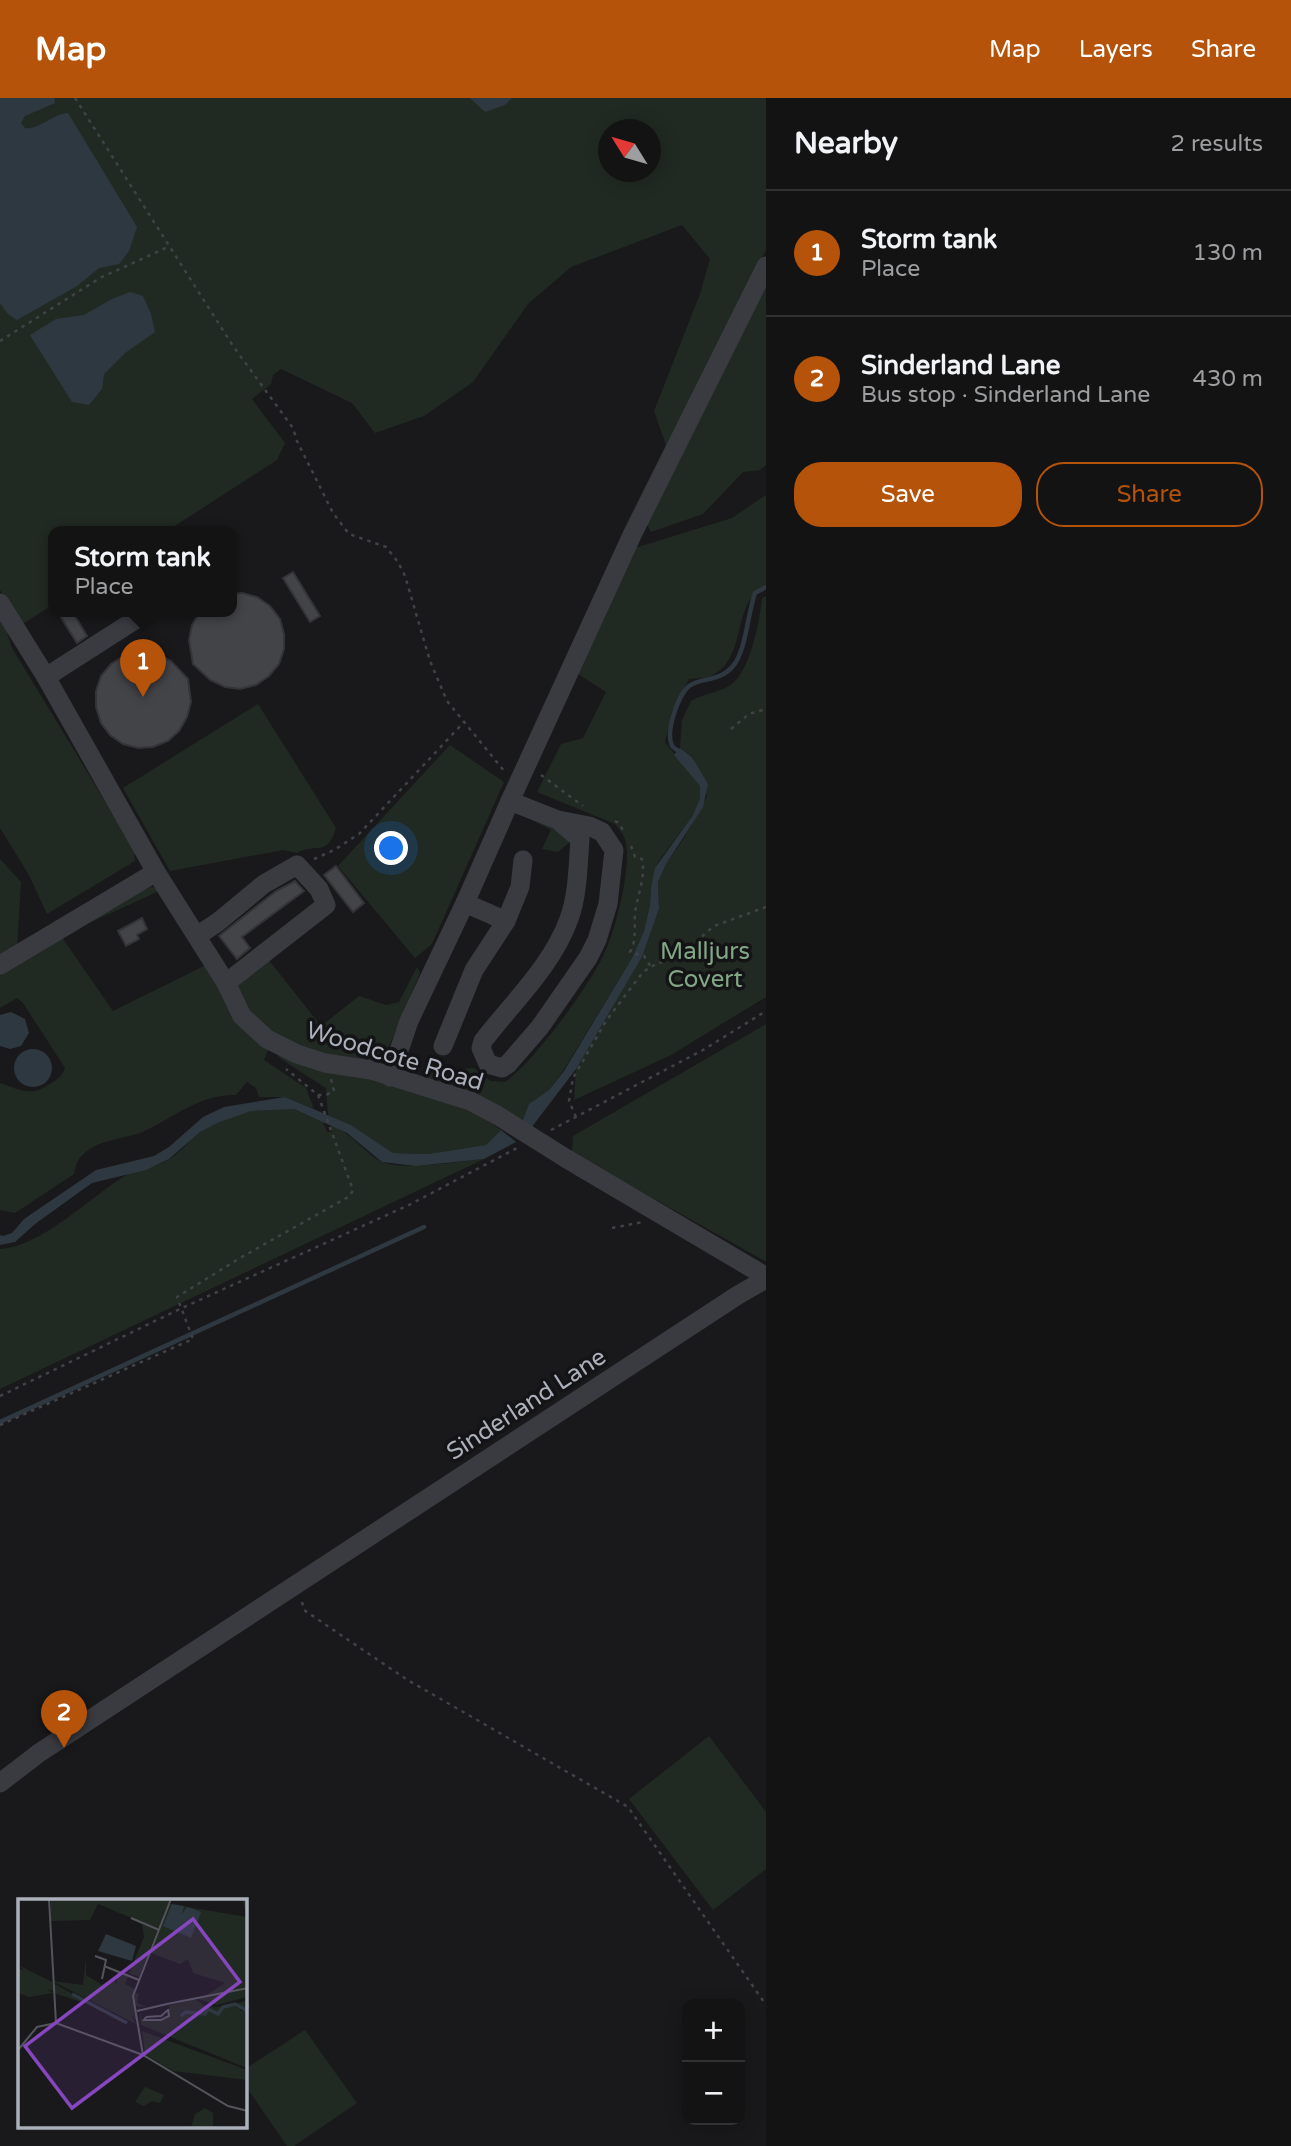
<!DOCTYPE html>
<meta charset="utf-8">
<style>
:root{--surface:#131314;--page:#1c1c1d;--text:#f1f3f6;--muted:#9d9ea0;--line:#323234;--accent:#b45309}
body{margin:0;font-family:"Varela Round",sans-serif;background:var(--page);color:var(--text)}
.controls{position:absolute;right:21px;bottom:21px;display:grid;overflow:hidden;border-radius:14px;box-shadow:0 4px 18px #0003}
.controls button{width:63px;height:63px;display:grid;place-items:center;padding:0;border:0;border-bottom:2px solid var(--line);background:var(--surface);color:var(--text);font:35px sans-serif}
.compass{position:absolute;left:598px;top:21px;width:63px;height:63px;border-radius:50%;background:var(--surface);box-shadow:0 4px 18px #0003;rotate:307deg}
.you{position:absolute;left:392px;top:751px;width:24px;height:24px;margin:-18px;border:5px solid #fff;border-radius:50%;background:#1a73e8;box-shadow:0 0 0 10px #1a73e833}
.badge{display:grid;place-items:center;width:46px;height:46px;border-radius:50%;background:var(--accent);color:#fff;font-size:23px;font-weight:700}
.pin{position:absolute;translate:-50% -58px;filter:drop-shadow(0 2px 4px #0008)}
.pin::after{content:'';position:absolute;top:37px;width:24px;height:21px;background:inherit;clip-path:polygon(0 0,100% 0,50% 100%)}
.popup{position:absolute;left:48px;top:428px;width:189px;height:91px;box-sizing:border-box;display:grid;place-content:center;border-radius:14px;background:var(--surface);filter:drop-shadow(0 2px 5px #0005);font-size:23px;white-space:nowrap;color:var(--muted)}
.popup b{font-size:26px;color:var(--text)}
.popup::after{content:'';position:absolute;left:50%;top:100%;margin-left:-14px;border:14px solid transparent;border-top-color:var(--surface)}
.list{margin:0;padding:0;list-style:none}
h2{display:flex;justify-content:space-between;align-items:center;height:91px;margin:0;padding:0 28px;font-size:30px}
h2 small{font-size:23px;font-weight:400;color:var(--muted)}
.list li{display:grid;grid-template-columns:46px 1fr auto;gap:21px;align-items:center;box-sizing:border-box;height:126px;padding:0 28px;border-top:2px solid var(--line)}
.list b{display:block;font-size:26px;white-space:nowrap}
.list p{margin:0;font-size:23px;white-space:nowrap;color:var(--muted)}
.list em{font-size:23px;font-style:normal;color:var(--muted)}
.actions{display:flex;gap:14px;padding:21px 28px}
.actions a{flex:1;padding:16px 0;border:2px solid var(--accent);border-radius:28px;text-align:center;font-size:24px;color:var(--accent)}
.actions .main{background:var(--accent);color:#fff}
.map{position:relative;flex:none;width:766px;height:2048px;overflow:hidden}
header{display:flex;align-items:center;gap:42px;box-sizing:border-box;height:98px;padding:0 35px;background:var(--accent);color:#fff}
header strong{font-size:33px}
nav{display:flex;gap:38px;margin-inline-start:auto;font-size:24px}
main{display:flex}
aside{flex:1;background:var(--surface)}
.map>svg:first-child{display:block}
.green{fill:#212a22;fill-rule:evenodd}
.water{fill:#2e3840}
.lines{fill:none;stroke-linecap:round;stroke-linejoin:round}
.stream{stroke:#2e3840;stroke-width:4.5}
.building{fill:#434448;stroke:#333338;stroke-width:2}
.path{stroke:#404248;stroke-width:2.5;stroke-dasharray:3.5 5;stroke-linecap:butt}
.minor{stroke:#3a3b41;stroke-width:19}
.minor-bridge{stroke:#3a3b41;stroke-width:19}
.labels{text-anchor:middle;stroke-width:7;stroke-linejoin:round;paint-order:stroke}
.park-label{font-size:24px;fill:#82a785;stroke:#141417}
.street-label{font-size:24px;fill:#abb0bb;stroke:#141417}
.inset-river{fill:none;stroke:#2e3840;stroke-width:3.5}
.inset-road{fill:none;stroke:#53555b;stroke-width:2}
.view{fill:#8546be;fill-opacity:0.15;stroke:#8546be;stroke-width:3.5}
.inset-edge{fill:none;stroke:#abb0bb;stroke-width:3.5}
</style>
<header>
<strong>Map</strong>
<nav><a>Map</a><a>Layers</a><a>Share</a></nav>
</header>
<main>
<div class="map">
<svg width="766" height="2048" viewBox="0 0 766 2048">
<rect width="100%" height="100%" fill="#19191b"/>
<g class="green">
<path d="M0 0H766V152L668 353 654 313 700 196 710 161 682 127 571 169 528 206 473 284 424 318 375 335 352 305 281 271 273 277 271 286 252 301 285 345 277 362 167 433H54V506L21 527 0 492ZM608 32H650V74H608Z"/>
<path d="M766 185V367L760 372 743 374 703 416 651 434 647 427Z"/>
<path d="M766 397V487C730 504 749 560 711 578 705 581 696 580 689 581L672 613 665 644 700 688V700L693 717 658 764 651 789 650 807 644 833 632 860 563 973 549 992 529 1006 522 1024 422 978 423 969 450 972 474 970 490 983 505 984C533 965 590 887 604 856 616 831 631 771 626 745 624 737 620 732 615 726L537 694 561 646 583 640 606 594 575 574 635 450 732 420Z"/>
<path d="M766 498V899L671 957 574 1002 576 971 642 859 659 811 658 784 666 766 684 740 707 698 693 659 680 650 682 622 691 603C704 595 725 594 735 583 751 567 760 522 762 500Z"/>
<path d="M0 521 6 531 12 550 134 751 135 763 47 816 29 777 0 730Z"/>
<path d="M258 606 336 730C327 760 316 744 297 755L283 752 170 773 123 690Z"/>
<path d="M450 647 504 684 432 846 415 860 338 768Z"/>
<path d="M532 722H538L573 741 558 754 542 751 551 732Z"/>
<path d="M0 761 21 784 17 849 0 860Z"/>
<path d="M151 789 156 790 170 802 167 805 159 793 61 838 113 913 206 867C224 898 238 931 270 947L264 962 306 990 314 1011 285 999H259L256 990 247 984 236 997C199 996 174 1020 142 1034 122 1042 105 1040 87 1053 78 1060 76 1065 74 1076L15 1115 0 1112V985C21 992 30 999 50 986 57 981 62 979 65 970L23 905 17 900 0 910V875C49 845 97 811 151 789Z"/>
<path d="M268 861 321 928 359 898 386 907 399 904 417 869 420 875 388 951 381 961 373 966 313 958 257 926 237 888Z"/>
<path d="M766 926V1162L765 1163 572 1055 573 1038Z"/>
<path d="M281 952 462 1010 487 1022 501 1032 486 1047 428 1056 393 1055 351 1027 328 1017 326 990 284 963 278 958Z"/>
<path d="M260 1011H294L323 1024 327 1034H332L331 1027C354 1037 362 1053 380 1063 400 1074 460 1063 484 1061L0 1291V1151C40 1149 90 1100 123 1079 136 1071 154 1070 168 1062 181 1055 189 1042 200 1034 214 1024 244 1014 260 1011Z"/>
<path d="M709 1638 766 1714V1771L713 1812 629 1701Z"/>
<path d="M305 1932 357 2005 294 2048H287L245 1987V1971Z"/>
</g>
<g class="water">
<path d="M0 0H54L55 5 25 18 21 25 25 30C40 32 52 16 68 15L137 129 129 153 119 166 99 170 77 188 17 222 8 216 0 205Z"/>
<path d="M470 0H512L505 7 485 14Z"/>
<path d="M130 194 143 198 151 216 155 234 125 255 104 276 102 291 89 307 72 304 30 237 56 221 84 217 112 201Z"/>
<path d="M680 650 692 659 708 686 703 709 666 766 658 784 659 811 642 859 576 971 531 1030 522 1024 529 1006 549 992 564 973 632 860 644 833 650 807 651 789 655 770 693 717 700 700V688L674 657Z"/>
<path d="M11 914 25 921 29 935 21 948 10 951 0 948V917Z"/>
<circle cx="33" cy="970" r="19"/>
<path d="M285 999 351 1027 393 1055 428 1056 486 1047 501 1032 516 1044 484 1061 416 1068 382 1064 347 1035 294 1011 251 1013 217 1025 200 1034 169 1061 146 1072 92 1085 35 1126 15 1144 0 1147V1137L3 1138 12 1135 24 1121 96 1072 154 1058 169 1049 203 1019 224 1009Z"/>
</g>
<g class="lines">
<g class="stream">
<path d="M682 655C679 653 676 652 673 649 664 636 678 597 689 588 702 579 720 584 733 568 746 553 748 514 755 495L766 489"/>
<path d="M0 1324 424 1129"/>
</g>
</g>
<g class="building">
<path d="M293 474 320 518 310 524 283 480Z"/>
<path d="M242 495 257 499 270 508 280 521 284 536V551L279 566 269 578 256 587 240 591 225 589 210 582 193 566 189 542 192 527 200 513H232V496Z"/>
<path d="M57 513H72L87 538 77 545Z"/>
<path d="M141 554 157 556 171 563 188 581 191 604 187 619 179 633 168 643 153 649 138 650 123 646 110 637 101 625 96 609V593L101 578 111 566 125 557Z"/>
<path d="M336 768 364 805 353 814 324 777Z"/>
<path d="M295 783 304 793 242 839 250 850 237 861 219 838 276 793Z"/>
<path d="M142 820 147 831 137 837 139 841 126 848 118 833Z"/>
</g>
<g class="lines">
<g class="path">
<path d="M75 0 233 248 293 330 297 343 333 415 349 436 386 449 398 464 405 478 430 563 447 603 505 674"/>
<path d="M0 243 100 180 170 148"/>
<path d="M731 631 749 616 766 611"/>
<path d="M541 677 583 708"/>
<path d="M615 723 619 725 625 736"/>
<path d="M631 748 635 759 642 761C646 780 637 797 635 816 634 831 637 841 630 854L644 858 651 869"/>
<path d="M314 761 334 752 359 736 464 624"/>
<path d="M318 997H326L334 993 331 981"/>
<path d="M576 1019 569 1003 573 980 606 923 643 874 656 866 678 859 714 828 766 809"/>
<path d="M551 1032 703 952 766 913"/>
<path d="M612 1130 643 1124"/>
<path d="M0 1298 182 1210 409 1107 517 1050"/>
<path d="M0 1327 193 1241 177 1199 240 1160 350 1098 353 1092 318 997 286 971"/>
<path d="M302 1504 304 1512 406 1581 628 1709 766 1907"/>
</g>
<g class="minor">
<path d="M0 505 46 579 156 774 226 885 242 918 267 941 297 956 325 965 371 972 470 1003 497 1017"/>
<path d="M46 579 149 513"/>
<path d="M510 703 632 437 766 168"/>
<path d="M465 805 506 823"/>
<path d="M197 838 218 824 264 786 297 767 319 791 326 807 226 885"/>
<path d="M0 867 156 774"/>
<path d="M443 948 474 872 506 823 520 789 523 762"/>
<path d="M390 979 409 923 465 805 510 703 558 722 589 728 602 734 614 752 608 806 597 842 588 860 540 929 508 966 502 970 488 966 481 950 483 943C513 904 552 868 569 821 578 796 578 767 580 741L558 722"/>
<path d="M567 1061 760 1175 764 1182"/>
<path d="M0 1685 39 1655 738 1197 766 1181"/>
</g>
<path class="minor-bridge" d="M497 1017 567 1061"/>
</g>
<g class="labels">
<g class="park-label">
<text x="705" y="861">Malljurs<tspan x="705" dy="28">Covert</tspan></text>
</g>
<g class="street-label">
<text transform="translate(395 958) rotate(17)" y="8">Woodcote Road</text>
<text transform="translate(526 1306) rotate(-33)" y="8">Sinderland Lane</text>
</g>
</g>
<g transform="translate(18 1801)">
<rect width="229" height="229" fill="#19191b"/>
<path d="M33 0H152V5L229 18 224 0H229V88L187 97 207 84 175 74 170 60 162 65 133 54 140 30 80 5 72 21 33 22ZM124 25 139 32 121 78 111 74 126 38ZM68 58V76L84 86 94 80 99 85V72L117 79 120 81 110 77 107 85 117 90 111 110 117 94 121 95 119 104 129 108 116 107 121 125 112 114 118 125 34 82 65 86ZM0 66 34 83V88L35 84 49 92 43 95 50 92 66 104 36 94 34 91 29 90 35 94 11 98 0 94V69L7 72ZM229 90V98L199 106 180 100ZM177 100 187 107 204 108 201 115 206 108 217 107 224 112 228 111 218 105 229 101V169L123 126 122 114 125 121 150 119 151 107ZM124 132 229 171V181L155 172 127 155ZM127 188 146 196 142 204 134 202 126 207 117 203ZM187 209 195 214V229H173L177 215Z" fill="#212a22"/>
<path d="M154 5 166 7 164 15 169 8 183 13 179 24 174 23 178 26 173 39 145 27ZM88 35 118 47 114 62 80 52Z" fill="#2e3840"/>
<path class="inset-river" d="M54 95 109 124M163 117 168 113 187 115 190 110 200 115 205 108 217 105 228 111 230 106"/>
<path class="inset-road" d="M31 0 38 124M113 19 141 31M77 57 88 61 84 80M86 67 121 81M149 105 230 89M119 112 149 105M128 118 126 121H143L151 117 150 110M128 118 143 117 150 111M0 151 19 128 38 124 125 156 210 207 230 212M125 156 115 97 153 0"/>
<path class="view" d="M175 20 222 83 54 209 7 147Z"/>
<rect width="229" height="229" class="inset-edge"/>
</g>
</svg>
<div class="controls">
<button>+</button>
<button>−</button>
</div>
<svg class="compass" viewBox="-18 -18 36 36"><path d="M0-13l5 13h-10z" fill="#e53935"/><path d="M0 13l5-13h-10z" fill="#9d9ea0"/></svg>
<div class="you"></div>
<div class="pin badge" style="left:143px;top:599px">1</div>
<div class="popup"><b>Storm tank</b>Place</div>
<div class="pin badge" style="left:64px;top:1650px">2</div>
</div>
<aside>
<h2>Nearby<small>2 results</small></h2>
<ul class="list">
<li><span class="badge">1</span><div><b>Storm tank</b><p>Place</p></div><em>130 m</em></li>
<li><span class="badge">2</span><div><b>Sinderland Lane</b><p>Bus stop · Sinderland Lane</p></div><em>430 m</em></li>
</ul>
<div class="actions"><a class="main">Save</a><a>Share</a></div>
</aside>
</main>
